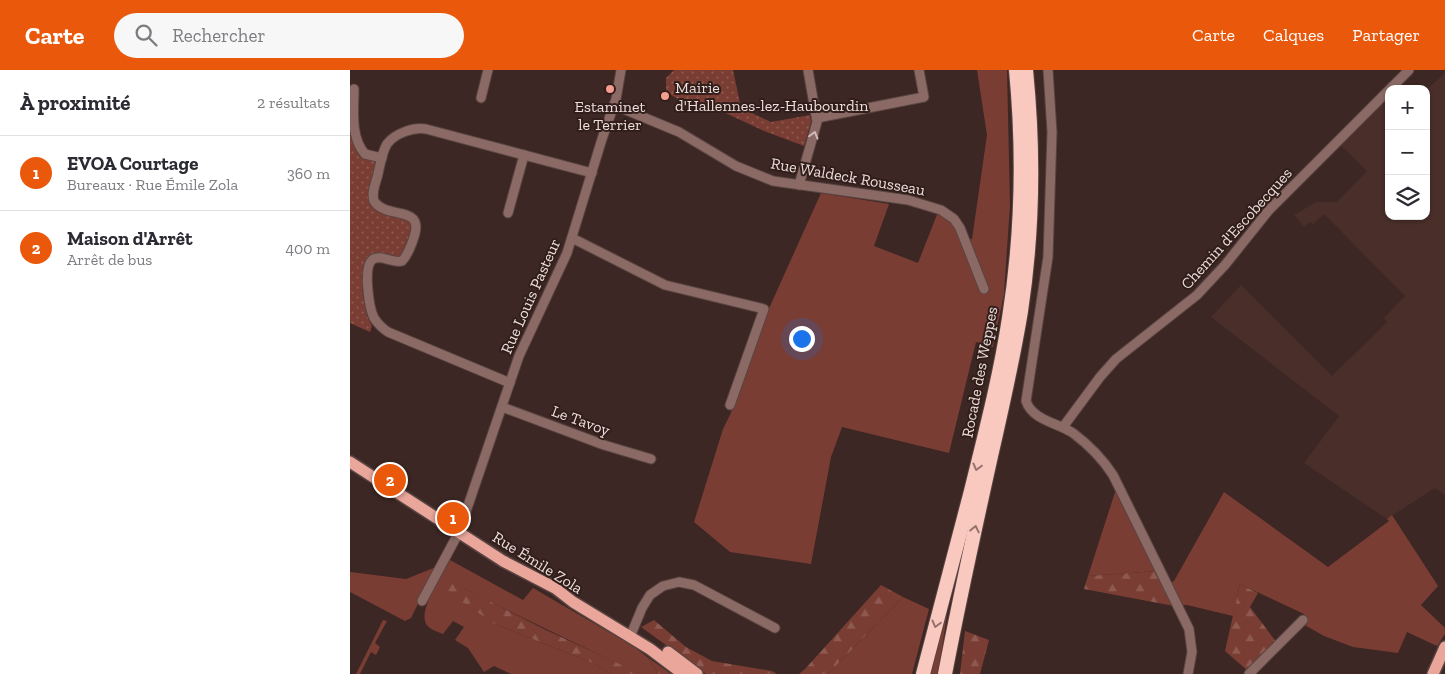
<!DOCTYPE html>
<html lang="fr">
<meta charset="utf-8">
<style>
:root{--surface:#fff;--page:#f7f7f7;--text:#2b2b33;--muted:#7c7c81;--line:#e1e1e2;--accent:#ea580c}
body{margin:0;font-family:"Zilla Slab",serif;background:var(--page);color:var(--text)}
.controls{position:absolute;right:15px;top:15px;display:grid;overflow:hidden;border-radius:10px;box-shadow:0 1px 4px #0004}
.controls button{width:45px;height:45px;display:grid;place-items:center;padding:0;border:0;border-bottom:1px solid var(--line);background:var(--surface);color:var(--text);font:25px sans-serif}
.you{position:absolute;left:451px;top:268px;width:18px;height:18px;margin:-12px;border:4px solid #fff;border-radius:50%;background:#1a73e8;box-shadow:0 0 0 8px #1a73e833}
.badge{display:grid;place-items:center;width:32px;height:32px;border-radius:50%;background:var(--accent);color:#fff;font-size:16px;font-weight:700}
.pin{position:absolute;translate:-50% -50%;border:2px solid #fff;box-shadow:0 1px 5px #0006}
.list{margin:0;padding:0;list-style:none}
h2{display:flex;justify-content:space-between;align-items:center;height:65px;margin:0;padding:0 20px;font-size:21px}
h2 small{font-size:16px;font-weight:400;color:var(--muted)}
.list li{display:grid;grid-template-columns:32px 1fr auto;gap:15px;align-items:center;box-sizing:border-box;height:75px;padding:0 20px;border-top:1px solid var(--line)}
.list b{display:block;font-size:19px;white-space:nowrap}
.list p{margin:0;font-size:16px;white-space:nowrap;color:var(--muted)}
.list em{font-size:16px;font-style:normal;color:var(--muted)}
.icon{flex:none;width:28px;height:28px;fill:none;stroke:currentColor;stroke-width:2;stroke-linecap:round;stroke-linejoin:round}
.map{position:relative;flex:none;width:1095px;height:604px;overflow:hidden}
header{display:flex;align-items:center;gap:30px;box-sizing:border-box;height:70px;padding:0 25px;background:var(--accent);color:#fff}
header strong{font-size:24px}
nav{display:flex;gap:28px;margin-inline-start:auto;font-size:18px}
.search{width:350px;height:45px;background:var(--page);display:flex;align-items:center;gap:12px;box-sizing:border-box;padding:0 18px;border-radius:28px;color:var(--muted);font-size:19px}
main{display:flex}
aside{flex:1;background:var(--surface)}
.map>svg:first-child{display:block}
.built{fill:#492e29}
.green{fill:#7a3d33}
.forest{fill:url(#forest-firs)}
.park{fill:url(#park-dots)}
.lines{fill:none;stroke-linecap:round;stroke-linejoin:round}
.minor-casing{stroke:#584441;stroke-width:11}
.major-casing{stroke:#584441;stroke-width:14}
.highway-casing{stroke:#584441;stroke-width:16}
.minor{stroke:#8b6a65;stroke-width:9}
.major{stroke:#eaa69b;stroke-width:11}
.highway{stroke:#f9c8bf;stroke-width:14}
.oneway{stroke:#cfbbb8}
.oneway2{stroke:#95736c}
.poi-dot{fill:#f59d8e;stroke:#311e1a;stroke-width:2}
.labels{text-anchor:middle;stroke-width:4;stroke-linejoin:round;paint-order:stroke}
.poi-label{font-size:16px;fill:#ecdedb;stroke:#311e1a;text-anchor:start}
.street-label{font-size:16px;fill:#ecdedb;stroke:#311e1a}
</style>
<header>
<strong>Carte</strong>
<div class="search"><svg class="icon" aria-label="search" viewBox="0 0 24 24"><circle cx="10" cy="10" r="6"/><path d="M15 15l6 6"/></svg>Rechercher</div>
<nav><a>Carte</a><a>Calques</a><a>Partager</a></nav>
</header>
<main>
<aside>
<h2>À proximité<small>2 résultats</small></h2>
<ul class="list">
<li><span class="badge">1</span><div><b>EVOA Courtage</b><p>Bureaux · Rue Émile Zola</p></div><em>360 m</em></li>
<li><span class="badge">2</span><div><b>Maison d'Arrêt</b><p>Arrêt de bus</p></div><em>400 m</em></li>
</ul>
</aside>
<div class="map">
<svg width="1095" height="604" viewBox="0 0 1095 604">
<defs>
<pattern id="forest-firs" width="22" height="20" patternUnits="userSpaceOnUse" patternTransform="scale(1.25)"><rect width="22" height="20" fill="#7a3d33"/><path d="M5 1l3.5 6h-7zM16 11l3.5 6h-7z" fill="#8d5950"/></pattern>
<pattern id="park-dots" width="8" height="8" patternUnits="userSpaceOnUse" patternTransform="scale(1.25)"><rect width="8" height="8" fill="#7a3d33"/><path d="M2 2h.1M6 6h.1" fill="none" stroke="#8d5950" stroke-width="1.8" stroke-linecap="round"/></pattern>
</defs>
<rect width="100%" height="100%" fill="#3c2724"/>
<path class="built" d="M1095 3V425L1085 418 1037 449 954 393 989 346 861 247 891 215 982 306 1037 252 1034 248 1055 226 974 144 963 154 960 152 954 157 944 145 966 132H987L1017 101 990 75 1035 29 1039 33V146H1076V20Z"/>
<g class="green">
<path d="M627 0H657L660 135 654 224 643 277 626 272 599 383 492 357 481 387 461 494 380 482 344 452 373 359 380 345 416 245 471 123 539 134 524 176 568 193 588 142 602 152 614 171 622 169 637 65Z"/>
<path d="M767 416 807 501 738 506Z"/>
<path d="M874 422 978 497 1039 451 1037 449 1042 445 1088 516 1071 535 1095 558V564L1087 576 1057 562 1048 583 1003 577 974 566 953 554 954 544 890 514 883 546 837 535 824 536 814 516 824 511Z"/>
<path d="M100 490 173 530 183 518 283 576 297 587 309 604H291L281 600 132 528 113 518 145 554 228 587 247 595 260 604H161L144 596 134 602 118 578 105 570 114 557 103 551 93 564C86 561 77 559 75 551 71 536 93 503 100 490Z"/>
<path d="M86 497 61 548 55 551 0 522V502L56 509Z"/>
<path d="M601 518 588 604H578Z"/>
<path d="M553 527 579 539 562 604H478Z"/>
<path d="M33 550 37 551 25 573 30 577 26 585 21 582 10 604H6Z"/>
</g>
<g class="forest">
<path d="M807 501 824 536 734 519 738 506Z"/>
<path d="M100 513 113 518 194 559 291 604H260L247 595 228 587 145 554 108 529 98 521Z"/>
<path d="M890 514 908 523 900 537 927 573 898 601 875 581Z"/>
<path d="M531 515 553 527 478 604H449L455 599Z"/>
<path d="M304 550 336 577 362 591 422 601 427 604H356L291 557Z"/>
<path d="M615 561 639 570 630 604H610Z"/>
<path d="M297 587 321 604H309Z"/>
</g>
<g class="park">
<path d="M324 0H383L391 38 421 52 460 45 461 52 454 76 414 61 354 33 350 42 316 22V8Z"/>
<path d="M0 43 3 68 28 93 21 133 60 150 63 158 51 185 48 188 16 192 13 199 16 219 12 220 17 246 22 256 20 262 0 253Z"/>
</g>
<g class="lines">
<defs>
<g id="minor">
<path d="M698 0 702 62 698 187 676 331C682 350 708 353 723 363 739 375 752 388 763 405L839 559 842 582 838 604"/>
<path d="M4 19C4 40 0 67 15 84L32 88"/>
<path d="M1040 19 1059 0"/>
<path d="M131 28 138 0"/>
<path d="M264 35 329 62 386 96 423 111 558 130 591 140 604 149 610 158 634 219"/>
<path d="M467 48 574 27 569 0"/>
<path d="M449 115 467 52 458 0"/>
<path d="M158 143 174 85"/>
<path d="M222 168 315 215 414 239 380 335"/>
<path d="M160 313 38 262C32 258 28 254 24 248 19 238 13 198 22 190 30 183 42 194 52 191 58 185 60 178 63 170 77 133 37 151 24 131 21 122 26 113 28 104 30 95 32 82 37 74 45 63 64 57 76 59L242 103"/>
<path d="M152 337 254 375 301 389"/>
<path d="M713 357 750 307 766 289 847 225 875 195 919 140 1039 20"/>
<path d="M72 531 109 462 169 286 217 183 252 69 266 29 271 0"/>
<path d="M280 567 292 538 300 525 313 516 329 512 344 515 425 558"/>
<path d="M899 604 953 550"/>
</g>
<g id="major">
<path d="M0 392 153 491 205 518 223 532 300 579 333 604"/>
<path d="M318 582 347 604"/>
<path d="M1083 604 1095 577"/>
</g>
<g id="highway">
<path d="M573 604C589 543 605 482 621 421 635 364 650 307 659 248 672 166 674 83 666 0"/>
<path d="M595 604C609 531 625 458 641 386 652 338 663 290 671 241 683 162 684 80 676 0"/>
</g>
</defs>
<use href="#minor" class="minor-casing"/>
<use href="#major" class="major-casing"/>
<use href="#highway" class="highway-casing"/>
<use href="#minor" class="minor"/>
<use href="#major" class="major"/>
<use href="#highway" class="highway"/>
</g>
<defs><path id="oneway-chevron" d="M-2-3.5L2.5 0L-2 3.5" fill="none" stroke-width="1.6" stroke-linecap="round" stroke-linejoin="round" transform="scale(1.25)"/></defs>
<use class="oneway" href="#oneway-chevron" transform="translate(464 65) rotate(-74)"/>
<g class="oneway2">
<use href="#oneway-chevron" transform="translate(627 397) rotate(105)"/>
<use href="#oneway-chevron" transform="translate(625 459) rotate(-78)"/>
<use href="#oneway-chevron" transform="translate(586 554) rotate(105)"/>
</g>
<g class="poi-dot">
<circle cx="260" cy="19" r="5"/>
<circle cx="315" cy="26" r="5"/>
</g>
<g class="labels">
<g class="poi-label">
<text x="325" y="23">Mairie<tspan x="325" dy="18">d'Hallennes-lez-Haubourdin</tspan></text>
<text x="260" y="42" text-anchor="middle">Estaminet<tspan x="260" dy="18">le Terrier</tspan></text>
</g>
<g class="street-label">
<text transform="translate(498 106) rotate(10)" y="6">Rue Waldeck Rousseau</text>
<text transform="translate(886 158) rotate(-48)" y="6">Chemin d'Escobecques</text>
<text transform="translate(180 226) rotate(-66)" y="6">Rue Louis Pasteur</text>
<text transform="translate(629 302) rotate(-79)" y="6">Rocade des Weppes</text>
<text transform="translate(231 350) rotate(20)" y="6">Le Tavoy</text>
<text transform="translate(188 492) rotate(32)" y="6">Rue Émile Zola</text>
</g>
</g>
</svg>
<div class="controls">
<button>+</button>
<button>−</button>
<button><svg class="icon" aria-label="layers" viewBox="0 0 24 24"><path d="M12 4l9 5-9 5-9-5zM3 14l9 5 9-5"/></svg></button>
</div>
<div class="you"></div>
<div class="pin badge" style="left:103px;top:448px">1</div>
<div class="pin badge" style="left:40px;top:410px">2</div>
</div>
</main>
